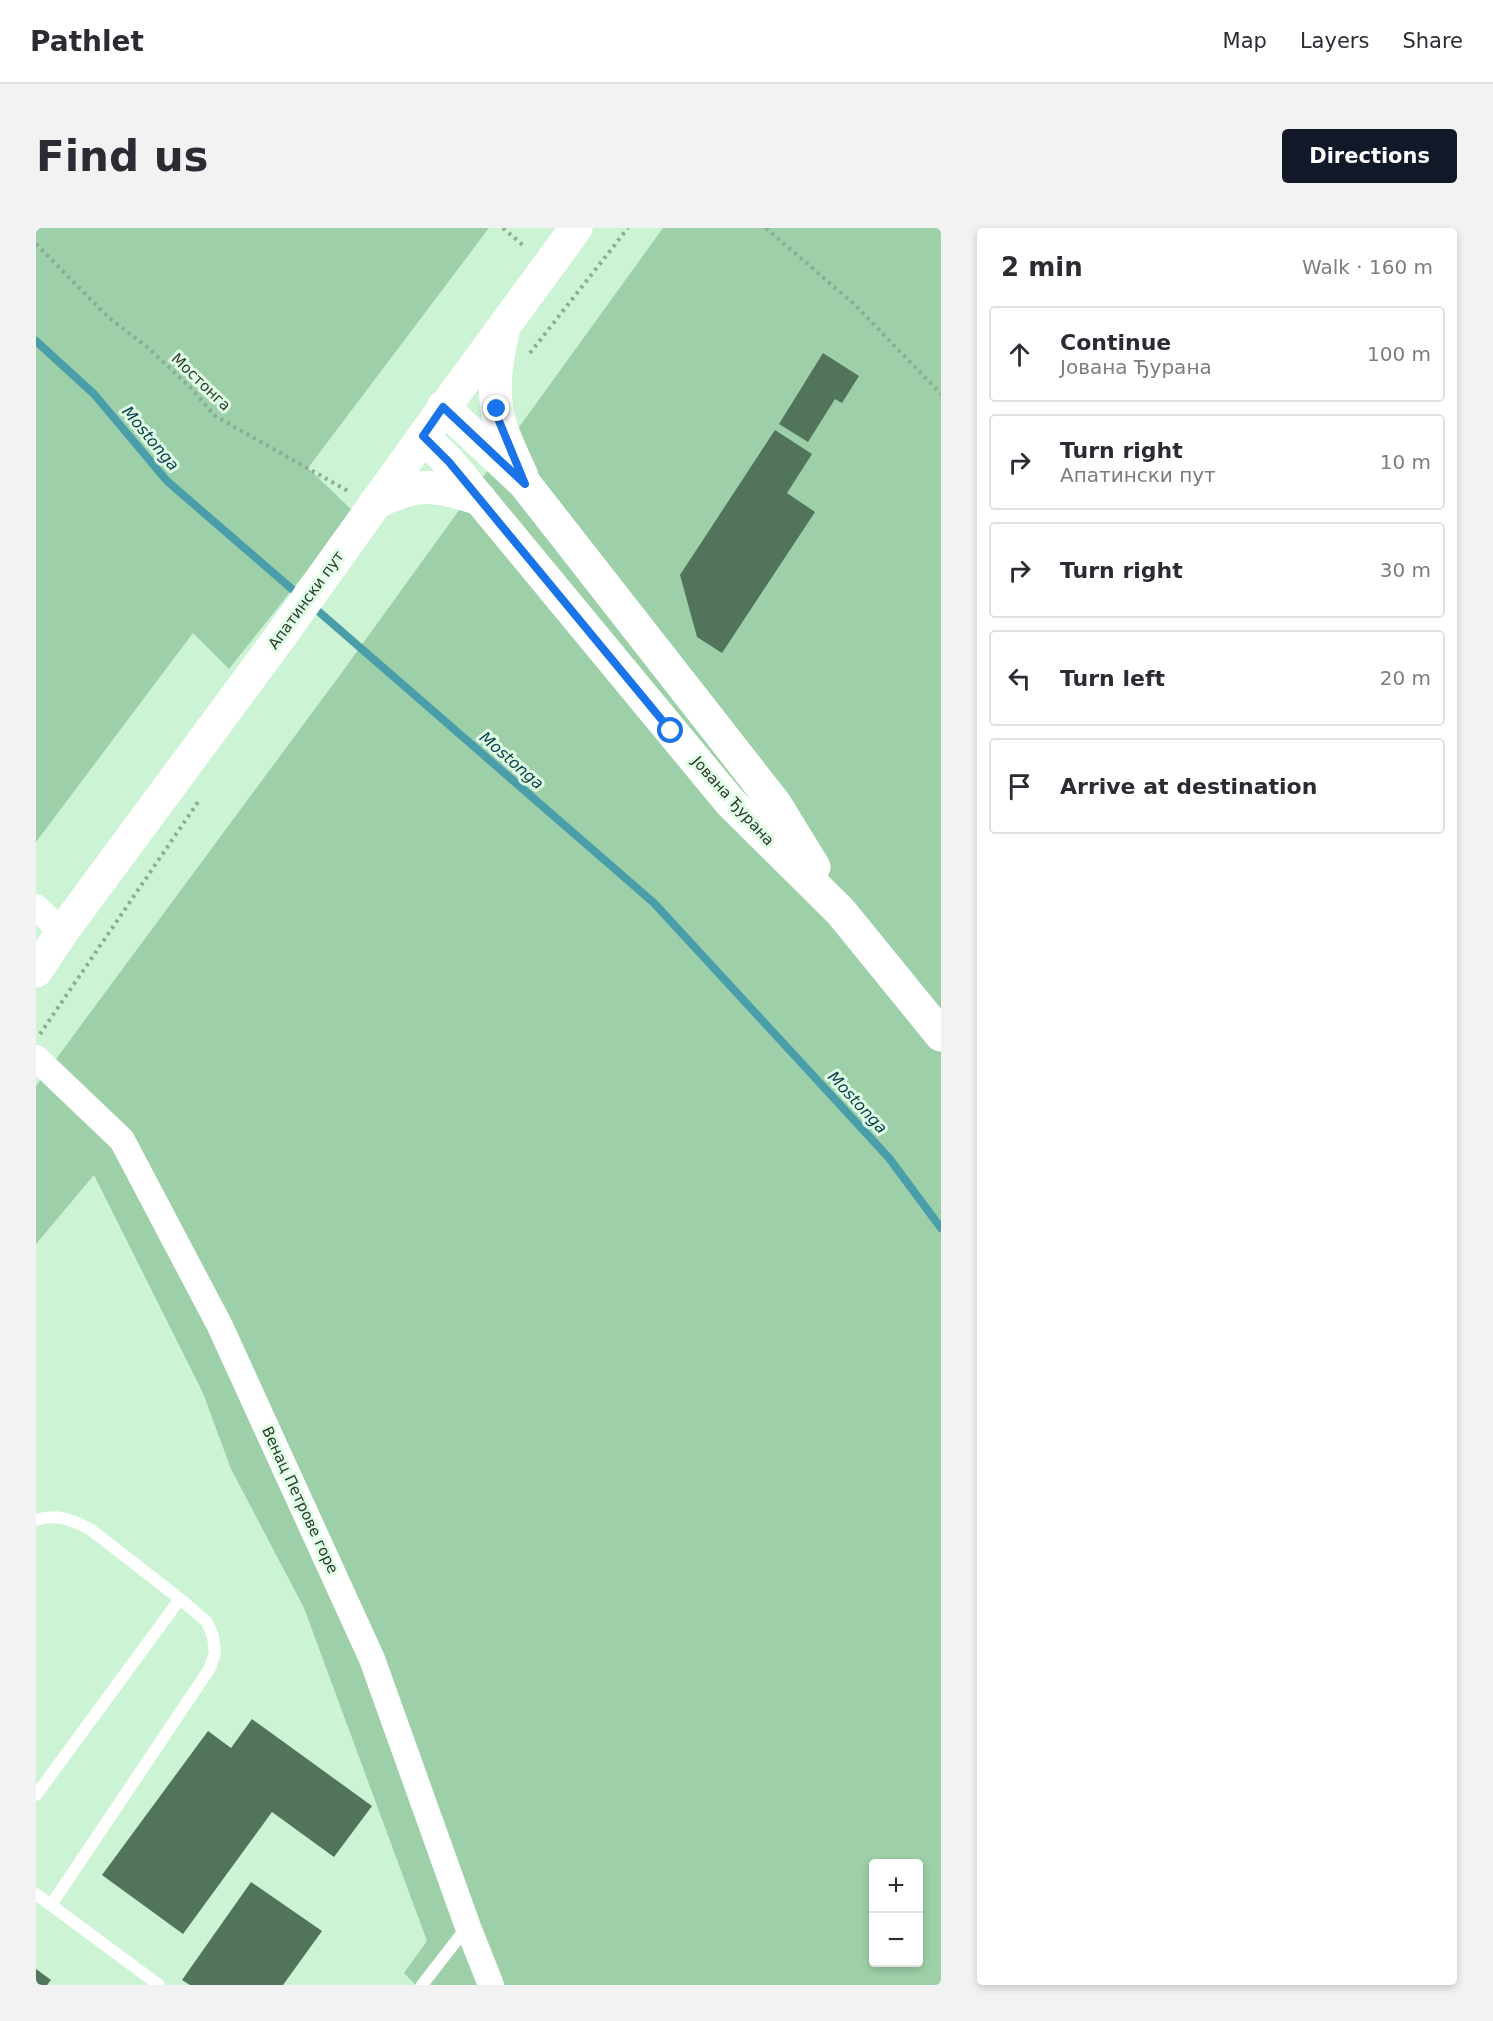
<!DOCTYPE html>
<meta charset="utf-8">
<style>
:root{--surface:#fff;--page:#f2f2f3;--text:#2b2b33;--muted:#7c7c81;--line:#e1e1e2;--accent:#111827}
body{margin:0;font-family:"DejaVu Sans",sans-serif;background:var(--page);color:var(--text)}
.controls{position:absolute;right:18px;bottom:18px;display:grid;overflow:hidden;border-radius:6px;box-shadow:0 3px 9px #0003}
.controls button{width:54px;height:54px;display:grid;place-items:center;padding:0;border:0;border-bottom:2px solid var(--line);background:var(--surface);color:var(--text);font:30px sans-serif}
.stop{position:absolute;width:18px;height:18px;margin:-14px;border:4px solid #1a73e8;border-radius:50%;background:#fff}
.stop.end{background:#1a73e8;border-color:#fff;box-shadow:0 2px 6px #0008}
.list{margin:0;padding:0;list-style:none}
h2{display:flex;justify-content:space-between;align-items:center;height:78px;margin:0;padding:0 24px;font-size:26px}
h2 small{font-size:20px;font-weight:400;color:var(--muted)}
.list li{display:grid;grid-template-columns:39px 1fr auto;gap:18px;align-items:center;box-sizing:border-box;height:96px;margin:0 12px 12px;padding:0 12px;border:2px solid var(--line);border-radius:6px}
.list b{display:block;font-size:22px;white-space:nowrap}
.list p{margin:0;font-size:20px;white-space:nowrap;color:var(--muted)}
.list em{font-size:20px;font-style:normal;color:var(--muted)}
.icon{flex:none;width:33px;height:33px;fill:none;stroke:currentColor;stroke-width:2;stroke-linecap:round;stroke-linejoin:round}
.map{position:relative;flex:none;width:905px;height:1757px;overflow:hidden;border-radius:6px}
header{display:flex;align-items:center;gap:36px;box-sizing:border-box;height:84px;padding:0 30px;background:var(--surface);border-bottom:2px solid var(--line)}
header strong{font-size:28px}
nav{display:flex;gap:33px;margin-inline-start:auto;font-size:21px}
.intro{display:flex;align-items:center;justify-content:space-between;box-sizing:border-box;height:144px;padding:0 36px}
h1{margin:0;font-size:42px}
.button{padding:15px 27px;border-radius:6px;background:var(--accent);color:#fff;font-size:21px;font-weight:700}
main{display:flex;gap:36px;padding:0 36px}
aside{flex:1;background:var(--surface);border-radius:6px;box-shadow:0 3px 9px #0003}
.map>svg:first-child{display:block}
.green{fill:#9dd0a8;fill-rule:evenodd}
.lines{fill:none;stroke-linecap:round;stroke-linejoin:round}
.stream{stroke:#499eaa;stroke-width:8}
.building{fill:#52745a}
.path{stroke:#8daa94;stroke-width:4;stroke-dasharray:3 4.5;stroke-linecap:butt}
.service{stroke:#fff;stroke-width:12}
.minor{stroke:#fff;stroke-width:26}
.secondary{stroke:#fff;stroke-width:33}
.primary{stroke:#fff;stroke-width:33}
.route{stroke:#1a73e8;stroke-width:8}
.labels{text-anchor:middle;stroke-width:6;stroke-linejoin:round;paint-order:stroke}
.street-label{font-size:15px;fill:#2c3b2f;stroke:#e0fee6}
.water-label{font-size:16px;font-style:italic;fill:#0b414a;stroke:#e0fee6}
</style>
<header>
<strong>Pathlet</strong>
<nav><a>Map</a><a>Layers</a><a>Share</a></nav>
</header>
<div class="intro"><h1>Find us</h1><a class="button">Directions</a></div>
<main>
<div class="map">
<svg width="905" height="1757" viewBox="0 0 905 1757">
<rect width="100%" height="100%" fill="#cdf3d5"/>
<g class="green">
<path d="M0 0H453L272 240 318 284 193 441 157 405 0 614Z"/>
<path d="M627 0H905V1757H380L368 1745 391 1713 268 1380 195 1241 167 1165 58 947 0 1016V858L304 447ZM838 1636H882V1734H838Z"/>
</g>
<g class="lines">
<g class="stream">
<path d="M0 113 58 166 131 253 264 368"/>
<path d="M274 376 618 675 853 930 905 1000"/>
</g>
</g>
<g class="building">
<path d="M787 125 823 148 806 175 799 171 772 214 743 196Z"/>
<path d="M739 202 776 226 751 265 779 284 686 425 661 409 644 347Z"/>
<path d="M216 1491 336 1578 298 1629 236 1584 147 1706 66 1647 172 1503 195 1520Z"/>
<path d="M215 1654 286 1703 247 1757H154L146 1752Z"/>
<path d="M0 1741 15 1752 11 1757H0Z"/>
</g>
<g class="lines">
<g class="path">
<path d="M467 0 489 19"/>
<path d="M730 0 819 77 905 166"/>
<path d="M0 16 72 89 111 119 153 158 179 188 312 263"/>
<path d="M494 125 592 0"/>
<path d="M4 806 162 574"/>
</g>
<g class="service">
<path d="M0 1292C20 1285 36 1292 54 1301L144 1371 171 1394 177 1408 179 1425 174 1440 15 1677"/>
<path d="M0 1567 144 1371"/>
<path d="M0 1666 123 1757"/>
<path d="M386 1757 431 1699"/>
</g>
<g class="minor">
<path d="M0 679 26 704"/>
<path d="M0 830 86 912 184 1098 336 1431 432 1699 455 1757"/>
</g>
<path class="secondary" d="M0 743 26 704 241 413 387 209"/>
<g class="primary">
<path d="M540 0 387 209 413 234 694 574 805 684 905 807"/>
<path d="M467 104C460 133 456 162 463 192 468 211 478 230 486 248"/>
<path d="M407 179 489 256 740 577 778 639"/>
<path d="M339 275C383 253 398 257 444 271"/>
</g>
</g>
<g class="lines">
<path class="route" d="M461 181 463 193 489 256 407 179 387 208 413 234 635 503"/>
</g>
<g class="labels">
<g class="street-label">
<text transform="translate(165 154) rotate(44)" y="5">Мостонга</text>
<text transform="translate(270 372) rotate(-54)" y="5">Апатински пут</text>
<text transform="translate(697 573) rotate(48)" y="5">Јована Ђурана</text>
<text transform="translate(264 1272) rotate(65)" y="5">Венац Петрове горе</text>
</g>
<g class="water-label">
<text transform="translate(115 210) rotate(50)" y="6">Mostonga</text>
<text transform="translate(476 532) rotate(41)" y="6">Mostonga</text>
<text transform="translate(822 874) rotate(47)" y="6">Mostonga</text>
</g>
</g>
</svg>
<div class="controls">
<button>+</button>
<button>−</button>
</div>
<div class="stop" style="left:635px;top:503px"></div>
<div class="stop end" style="left:461px;top:181px"></div>
</div>
<aside>
<h2>2 min<small>Walk · 160 m</small></h2>
<ul class="list">
<li><svg class="icon" aria-label="ahead" viewBox="0 0 24 24"><path d="M12 20V5M6 11l6-6 6 6"/></svg><div><b>Continue</b><p>Јована Ђурана</p></div><em>100 m</em></li>
<li><svg class="icon" aria-label="right" viewBox="0 0 24 24"><path d="M7 20v-9h11M14 6l5 5-5 5"/></svg><div><b>Turn right</b><p>Апатински пут</p></div><em>10 m</em></li>
<li><svg class="icon" aria-label="right" viewBox="0 0 24 24"><path d="M7 20v-9h11M14 6l5 5-5 5"/></svg><div><b>Turn right</b></div><em>30 m</em></li>
<li><svg class="icon" aria-label="left" viewBox="0 0 24 24"><path d="M17 20v-9H6M10 6l-5 5 5 5"/></svg><div><b>Turn left</b></div><em>20 m</em></li>
<li><svg class="icon" aria-label="arrive" viewBox="0 0 24 24"><path d="M6 21V4h12l-3 4 3 4H6"/></svg><div><b>Arrive at destination</b></div></li>
</ul>
</aside>
</main>
